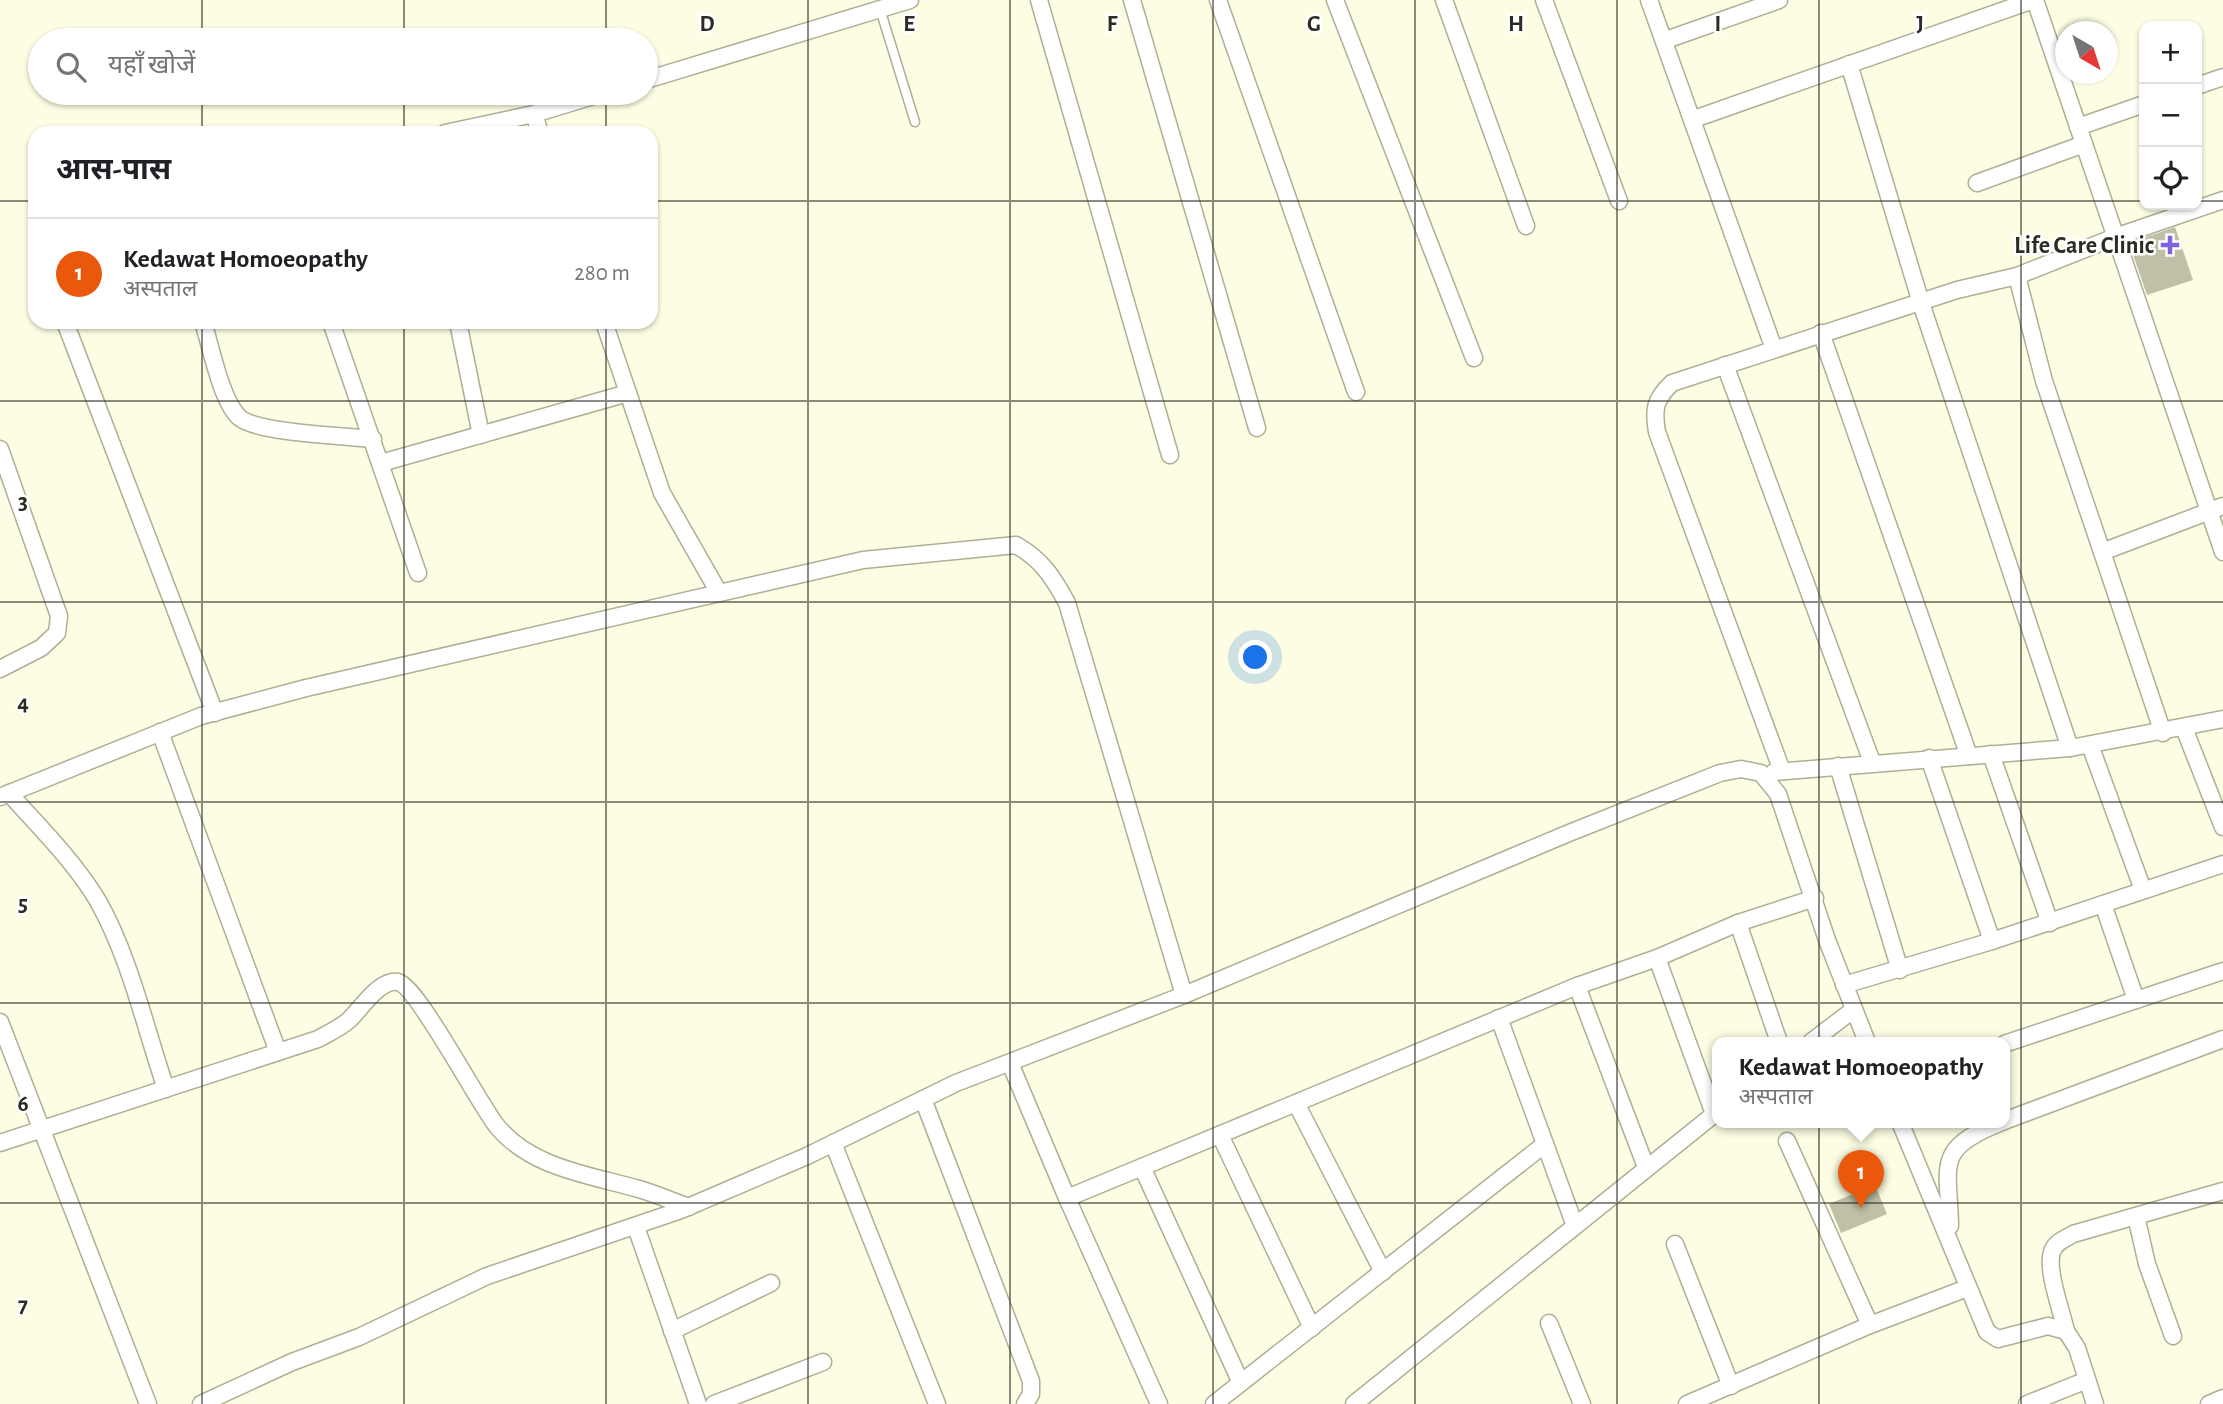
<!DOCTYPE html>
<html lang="hi">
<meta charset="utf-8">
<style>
:root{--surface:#fff;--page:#f2f2f2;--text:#202124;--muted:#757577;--line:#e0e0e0;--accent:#ea580c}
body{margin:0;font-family:"Alegreya Sans","Noto Sans Devanagari",sans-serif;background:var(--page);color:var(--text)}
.controls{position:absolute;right:21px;top:21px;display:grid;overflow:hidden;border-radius:14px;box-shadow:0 2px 5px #0004}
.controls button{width:63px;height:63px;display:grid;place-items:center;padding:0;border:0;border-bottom:2px solid var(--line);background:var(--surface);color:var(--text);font:35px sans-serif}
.compass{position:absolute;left:2055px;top:21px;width:63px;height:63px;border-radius:50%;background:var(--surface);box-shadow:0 2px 5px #0004;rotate:141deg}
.you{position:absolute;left:1256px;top:658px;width:24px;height:24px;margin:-18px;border:5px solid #fff;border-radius:50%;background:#1a73e8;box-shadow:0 0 0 10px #1a73e833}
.badge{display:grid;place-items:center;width:46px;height:46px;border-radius:50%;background:var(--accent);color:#fff;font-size:23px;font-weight:700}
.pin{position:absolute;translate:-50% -58px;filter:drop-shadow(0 2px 4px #0008)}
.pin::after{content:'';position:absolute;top:37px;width:24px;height:21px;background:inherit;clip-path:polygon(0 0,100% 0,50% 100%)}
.popup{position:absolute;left:1712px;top:1037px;width:298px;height:91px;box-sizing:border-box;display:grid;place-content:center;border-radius:14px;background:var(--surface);filter:drop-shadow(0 2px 5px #0005);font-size:23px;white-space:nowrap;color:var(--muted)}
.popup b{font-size:26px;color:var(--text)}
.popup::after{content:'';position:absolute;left:50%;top:100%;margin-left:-14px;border:14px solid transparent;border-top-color:var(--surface)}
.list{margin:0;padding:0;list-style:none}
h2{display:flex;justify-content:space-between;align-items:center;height:91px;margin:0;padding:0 28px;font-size:30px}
h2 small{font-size:23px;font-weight:400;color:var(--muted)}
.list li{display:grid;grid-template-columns:46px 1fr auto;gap:21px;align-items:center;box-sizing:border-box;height:112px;padding:0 28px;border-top:2px solid var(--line)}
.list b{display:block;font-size:26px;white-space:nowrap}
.list p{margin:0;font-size:23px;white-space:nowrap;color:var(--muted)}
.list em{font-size:23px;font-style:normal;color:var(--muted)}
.icon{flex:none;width:38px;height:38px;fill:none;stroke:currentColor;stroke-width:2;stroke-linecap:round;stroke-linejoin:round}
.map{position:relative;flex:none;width:2223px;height:1404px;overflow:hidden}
.search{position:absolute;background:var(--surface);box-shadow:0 2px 5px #0004;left:28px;top:28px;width:630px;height:77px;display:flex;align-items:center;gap:18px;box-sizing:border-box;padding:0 24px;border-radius:38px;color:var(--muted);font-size:26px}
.panel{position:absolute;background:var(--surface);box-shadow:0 2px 5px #0004;left:28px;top:126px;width:630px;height:203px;border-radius:21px}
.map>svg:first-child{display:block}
.building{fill:#bfc0a6}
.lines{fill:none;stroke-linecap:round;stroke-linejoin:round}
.lane-casing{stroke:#aeaf95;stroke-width:11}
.street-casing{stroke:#aeaf95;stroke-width:19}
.lane{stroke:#fff;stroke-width:8}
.street{stroke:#fff;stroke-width:16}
.grid{fill:none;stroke:#2c2c22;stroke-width:2;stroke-opacity:0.55}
.poi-dot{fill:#7e63de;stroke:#fff;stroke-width:2.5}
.labels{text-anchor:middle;stroke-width:5;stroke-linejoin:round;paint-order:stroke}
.poi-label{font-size:24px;font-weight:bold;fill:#2c2c22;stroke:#fff;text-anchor:end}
.grid-label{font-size:23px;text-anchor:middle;font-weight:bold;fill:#2c2c22;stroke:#fff;stroke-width:5;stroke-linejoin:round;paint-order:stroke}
</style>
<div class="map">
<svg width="2223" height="1404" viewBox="0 0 2223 1404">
<rect width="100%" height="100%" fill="#fcfde2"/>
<g class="building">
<path d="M2175 227 2193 280 2147 295 2129 243Z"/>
<path d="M1875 1185 1887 1214 1841 1233 1829 1204Z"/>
</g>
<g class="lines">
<defs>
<path id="lane" d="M880 9 915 122"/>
<g id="street">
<path d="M1039 0 1170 455"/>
<path d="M1132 0 1257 428"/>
<path d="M1218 0 1356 392"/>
<path d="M1335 0 1474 358"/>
<path d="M1444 0 1526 226"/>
<path d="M1544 0 1619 201"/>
<path d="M1649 0 1774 349"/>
<path d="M2035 0 2223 552"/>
<path d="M1666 40 1779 0"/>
<path d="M1849 64 1921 303 2070 748"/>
<path d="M646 80 910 0"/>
<path d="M2197 86 2223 77"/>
<path d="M534 114 540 133"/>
<path d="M1694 119 2033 0"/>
<path d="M2078 127 2144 104"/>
<path d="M445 133 534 114 603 93"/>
<path d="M1977 183 2084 144"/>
<path d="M2017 276 2044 381 2102 552 2223 506"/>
<path d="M65 322 215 713"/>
<path d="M203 322C211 346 221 402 240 418 258 433 346 436 373 439"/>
<path d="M331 322 418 573"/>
<path d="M458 322 481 435"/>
<path d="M604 322 662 493 718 591"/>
<path d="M1821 333 1969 756"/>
<path d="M1725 365 1872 762"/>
<path d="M0 449 59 616 57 633 41 648 0 669"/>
<path d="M381 463 628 393"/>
<path d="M2102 552 2163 733"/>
<path d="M2184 728 2223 827"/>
<path d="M160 732 278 1052"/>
<path d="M2090 745 2143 890"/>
<path d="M1991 754 2050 923"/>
<path d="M1929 758 1992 941"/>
<path d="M1838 766 1900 970"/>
<path d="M1782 771 1657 432C1653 409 1655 399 1672 383L1957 290 2017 276 2115 237 2223 200"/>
<path d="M1774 772 2070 748 2223 719"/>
<path d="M9 793C40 828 74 861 98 901 130 958 145 1027 166 1089"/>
<path d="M0 797 201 716 306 688 863 560 1016 545C1042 560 1053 577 1067 603L1184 995"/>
<path d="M2103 904 2136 1000"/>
<path d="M1738 923 1779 1042"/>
<path d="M1657 958 1714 1114"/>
<path d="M1844 985 1992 941 2223 864"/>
<path d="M1577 986 1646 1167"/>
<path d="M1499 1018 1575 1226"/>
<path d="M0 1022 148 1404"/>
<path d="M1811 1042 1853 1010"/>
<path d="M2004 1044 2223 971"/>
<path d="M1010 1063 1067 1198 1142 1167 1241 1383"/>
<path d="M923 1099 1031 1381V1394L1025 1404"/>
<path d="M1296 1103 1383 1272"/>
<path d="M2004 1121 2223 1039"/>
<path d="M1900 1122 1987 1332 1998 1339 2048 1326 2066 1331 2077 1348 2095 1404"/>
<path d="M1220 1135 1312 1328"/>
<path d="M1787 1141 1870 1325"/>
<path d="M0 1143 318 1039C329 1033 340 1028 349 1020 361 1009 379 979 398 982 417 986 478 1102 496 1125 530 1168 590 1175 639 1189 656 1194 672 1201 689 1207"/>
<path d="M833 1143 937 1404"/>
<path d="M1142 1167 1577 986 1657 958 1738 923 1815 898"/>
<path d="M1067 1198 1159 1404"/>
<path d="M2136 1216 2147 1264 2173 1336"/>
<path d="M1950 1226C1949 1165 1933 1149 2002 1122"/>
<path d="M636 1227 698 1404"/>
<path d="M1675 1244 1731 1386"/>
<path d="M1549 1323 1582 1404"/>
<path d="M672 1331 771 1283"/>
<path d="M2066 1331C2062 1312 2046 1270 2052 1252 2055 1242 2065 1239 2073 1234L2223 1191"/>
<path d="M201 1404 292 1362 359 1337 487 1276 681 1210 807 1156 956 1083 1184 995 1569 833 1720 773 1741 769 1761 773 1778 794 1827 940 1867 1042"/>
<path d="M714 1404 823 1362"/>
<path d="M1214 1404 1545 1144"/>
<path d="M1354 1404 1717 1112"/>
<path d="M1687 1404 1870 1325 1967 1288"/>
<path d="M2027 1404 2087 1380"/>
<path d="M2209 1404 2223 1398"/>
</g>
</defs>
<use href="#lane" class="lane-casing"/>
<use href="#street" class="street-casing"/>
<use href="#lane" class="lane"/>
<use href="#street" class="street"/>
</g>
<path class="grid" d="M202 0V40M404 0V40M606 0V40M808 0V1404M1010 0V1404M1213 0V1404M1415 0V1404M1617 0V1404M1819 0V1404M2021 0V1404M202 93V133M404 93V133M606 93V133M0 201H35M651 201H2144M2197 201H2223M202 322V1404M404 322V1404M606 322V1404M0 401H2223M0 602H2223M0 802H2223M0 1003H2223M0 1203H2223"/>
<path class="poi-dot" d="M2166.5 234.5h7v7h7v7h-7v7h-7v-7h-7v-7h7z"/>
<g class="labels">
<g class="poi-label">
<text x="2154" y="253">Life Care Clinic</text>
</g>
</g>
<g class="grid-label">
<text x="707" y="31">D</text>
<text x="909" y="31">E</text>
<text x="1112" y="31">F</text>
<text x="1314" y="31">G</text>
<text x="1516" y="31">H</text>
<text x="1718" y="31">I</text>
<text x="1920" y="31">J</text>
<text x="23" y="509">3</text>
<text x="23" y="710">4</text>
<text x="23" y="911">5</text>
<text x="23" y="1111">6</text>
<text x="23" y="1312">7</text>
</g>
</svg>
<div class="controls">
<button>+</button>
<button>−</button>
<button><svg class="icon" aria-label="locate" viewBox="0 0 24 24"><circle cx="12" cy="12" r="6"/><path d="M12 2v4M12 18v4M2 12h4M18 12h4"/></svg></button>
</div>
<svg class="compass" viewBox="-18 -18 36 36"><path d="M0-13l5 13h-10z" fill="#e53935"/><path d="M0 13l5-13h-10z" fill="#757577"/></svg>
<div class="you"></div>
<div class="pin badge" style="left:1861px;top:1208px">1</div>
<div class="popup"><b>Kedawat Homoeopathy</b>अस्पताल</div>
<div class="search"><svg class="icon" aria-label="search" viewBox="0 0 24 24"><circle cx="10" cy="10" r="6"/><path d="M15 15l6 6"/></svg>यहाँ खोजें</div>
<section class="panel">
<h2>आस-पास<small></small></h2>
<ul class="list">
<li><span class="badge">1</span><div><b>Kedawat Homoeopathy</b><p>अस्पताल</p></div><em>280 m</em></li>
</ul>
</section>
</div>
